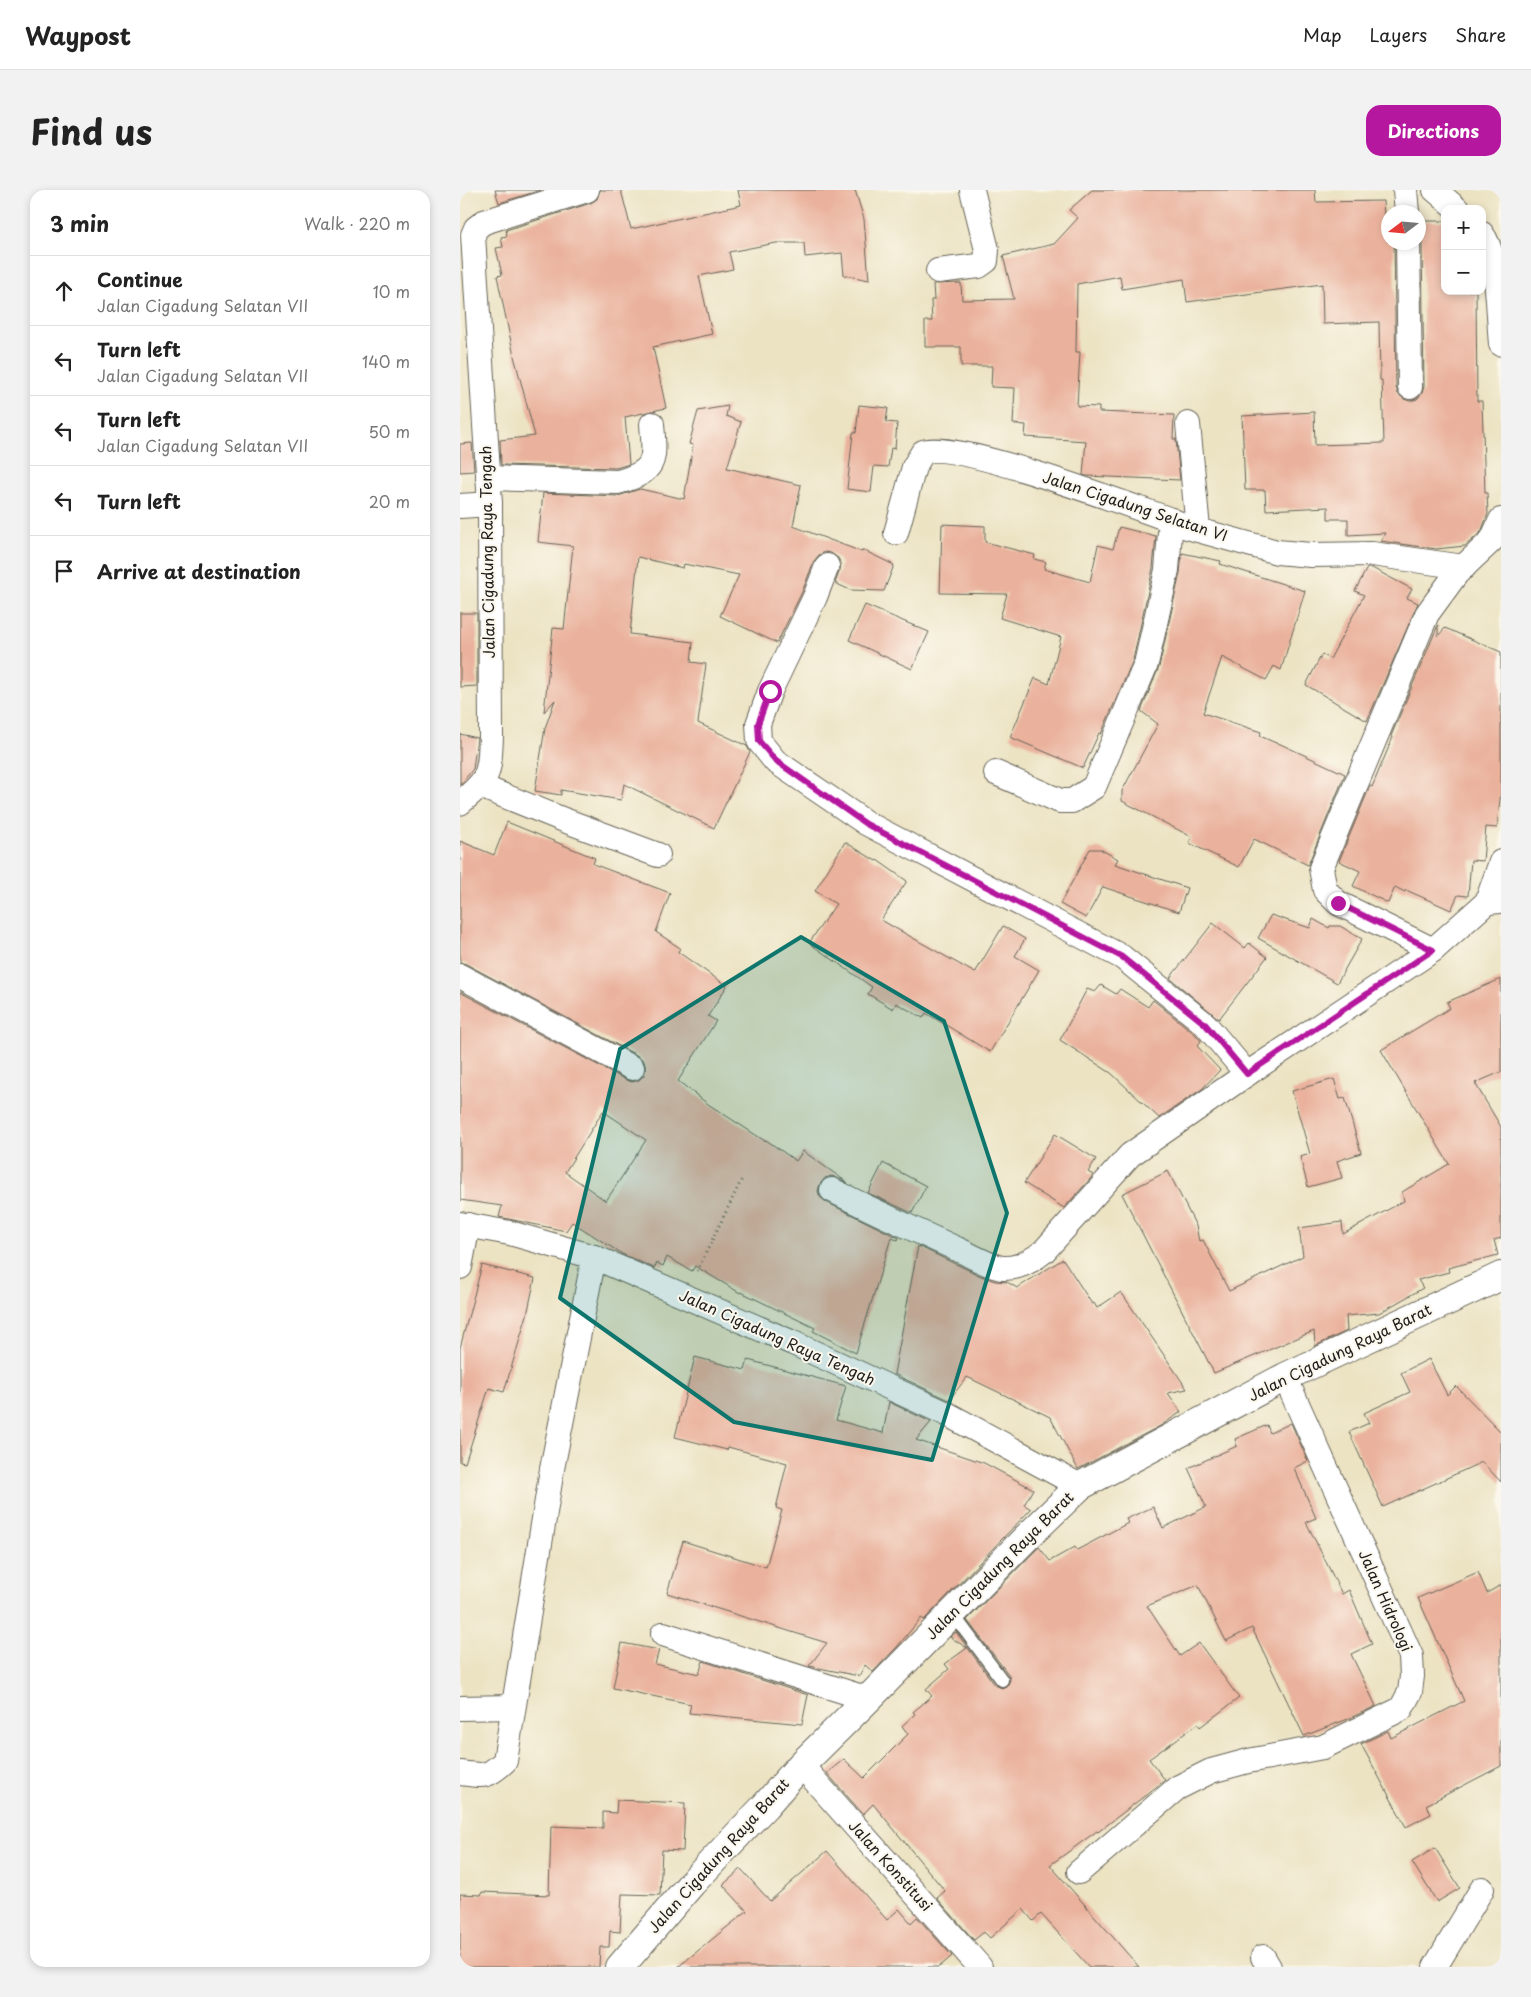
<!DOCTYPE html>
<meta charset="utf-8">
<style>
:root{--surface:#fff;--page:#f2f2f2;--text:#222;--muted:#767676;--line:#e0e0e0;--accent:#b5179e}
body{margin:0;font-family:"Playpen Sans",sans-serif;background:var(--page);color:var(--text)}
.controls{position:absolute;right:15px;top:15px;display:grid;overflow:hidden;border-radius:10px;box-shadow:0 2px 8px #0003}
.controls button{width:45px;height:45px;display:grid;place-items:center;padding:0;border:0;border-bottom:1px solid var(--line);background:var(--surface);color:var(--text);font:25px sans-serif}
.compass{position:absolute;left:921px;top:15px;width:45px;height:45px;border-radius:50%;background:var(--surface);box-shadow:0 2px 8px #0003;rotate:254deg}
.stop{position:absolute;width:15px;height:15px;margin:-11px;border:4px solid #b5179e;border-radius:50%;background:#fff}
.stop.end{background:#b5179e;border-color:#fff;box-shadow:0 1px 5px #0008}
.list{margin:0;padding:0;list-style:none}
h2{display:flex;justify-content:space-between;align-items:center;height:65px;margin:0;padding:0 20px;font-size:21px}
h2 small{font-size:16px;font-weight:400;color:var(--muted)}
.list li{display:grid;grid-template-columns:32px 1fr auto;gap:15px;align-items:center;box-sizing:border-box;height:70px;padding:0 20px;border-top:1px solid var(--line)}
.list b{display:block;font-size:19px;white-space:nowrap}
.list p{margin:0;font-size:16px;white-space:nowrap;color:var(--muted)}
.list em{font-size:16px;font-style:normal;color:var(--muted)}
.icon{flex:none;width:28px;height:28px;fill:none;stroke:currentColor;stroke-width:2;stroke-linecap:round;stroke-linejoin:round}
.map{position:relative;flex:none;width:1041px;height:1777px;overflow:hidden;border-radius:15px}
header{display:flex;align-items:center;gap:30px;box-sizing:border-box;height:70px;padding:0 25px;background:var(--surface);border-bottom:1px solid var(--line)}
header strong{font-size:24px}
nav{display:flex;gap:28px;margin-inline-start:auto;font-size:18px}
.intro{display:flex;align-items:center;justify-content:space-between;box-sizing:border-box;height:120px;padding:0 30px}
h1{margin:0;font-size:35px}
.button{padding:12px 22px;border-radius:15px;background:var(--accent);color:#fff;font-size:18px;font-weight:700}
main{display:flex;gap:30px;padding:0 30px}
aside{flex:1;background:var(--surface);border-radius:15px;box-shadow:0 2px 8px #0003}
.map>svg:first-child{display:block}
.building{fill:#eab29d;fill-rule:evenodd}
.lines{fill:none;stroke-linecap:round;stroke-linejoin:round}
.service-casing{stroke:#656256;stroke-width:15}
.minor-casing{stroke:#656256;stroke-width:26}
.tertiary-casing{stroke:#656256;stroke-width:30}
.path{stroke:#656256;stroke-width:3;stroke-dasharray:1 4;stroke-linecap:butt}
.service{stroke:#fff;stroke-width:12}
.minor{stroke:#fff;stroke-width:24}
.tertiary{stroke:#fff;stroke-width:28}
.route{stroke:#b5179e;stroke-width:6}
.marked{fill:#0f766e;fill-opacity:0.2;stroke:#0f766e;stroke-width:4;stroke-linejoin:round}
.labels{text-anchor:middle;stroke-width:4;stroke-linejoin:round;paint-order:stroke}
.street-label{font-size:15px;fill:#1c1c1c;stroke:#fbf7ec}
</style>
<header>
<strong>Waypost</strong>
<nav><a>Map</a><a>Layers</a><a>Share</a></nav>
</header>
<div class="intro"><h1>Find us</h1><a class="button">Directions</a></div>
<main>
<aside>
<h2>3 min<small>Walk · 220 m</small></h2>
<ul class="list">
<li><svg class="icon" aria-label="ahead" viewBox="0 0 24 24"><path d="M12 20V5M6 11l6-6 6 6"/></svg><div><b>Continue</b><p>Jalan Cigadung Selatan VII</p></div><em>10 m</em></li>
<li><svg class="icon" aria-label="left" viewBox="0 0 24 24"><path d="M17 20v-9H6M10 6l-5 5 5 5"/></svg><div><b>Turn left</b><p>Jalan Cigadung Selatan VII</p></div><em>140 m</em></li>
<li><svg class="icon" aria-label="left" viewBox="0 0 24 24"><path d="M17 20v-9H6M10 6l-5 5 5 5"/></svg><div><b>Turn left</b><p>Jalan Cigadung Selatan VII</p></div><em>50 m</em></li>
<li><svg class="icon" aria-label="left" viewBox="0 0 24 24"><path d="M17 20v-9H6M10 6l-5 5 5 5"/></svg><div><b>Turn left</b></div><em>20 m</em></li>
<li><svg class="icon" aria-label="arrive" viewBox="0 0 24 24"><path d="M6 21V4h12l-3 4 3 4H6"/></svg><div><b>Arrive at destination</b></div></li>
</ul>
</aside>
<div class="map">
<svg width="1041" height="1777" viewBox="0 0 1041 1777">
<rect width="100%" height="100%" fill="#fbf7ec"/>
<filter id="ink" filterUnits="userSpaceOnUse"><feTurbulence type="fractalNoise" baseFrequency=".02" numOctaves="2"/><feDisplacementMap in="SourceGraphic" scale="10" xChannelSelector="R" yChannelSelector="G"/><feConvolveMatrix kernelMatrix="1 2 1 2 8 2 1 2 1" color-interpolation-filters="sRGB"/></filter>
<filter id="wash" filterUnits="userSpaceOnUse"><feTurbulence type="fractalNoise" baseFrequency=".0096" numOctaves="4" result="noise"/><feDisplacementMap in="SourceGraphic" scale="20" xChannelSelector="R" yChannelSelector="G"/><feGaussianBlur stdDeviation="1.12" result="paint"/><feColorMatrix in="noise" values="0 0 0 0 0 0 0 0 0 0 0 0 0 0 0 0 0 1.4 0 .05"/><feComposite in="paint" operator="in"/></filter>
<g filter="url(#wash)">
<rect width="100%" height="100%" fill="#ece3c3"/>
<g id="blocks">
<g class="building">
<path d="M35 0H81L39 13Z"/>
<path d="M140 0H161L171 39 281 15 278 0H395L404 29 409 90 384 85 382 63 345 67 344 53H316L269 62 273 79 239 86 252 144 193 157 206 218 165 227 169 274 156 278 41 275 40 250 75 246 54 166 37 86 42 85 36 58 43 57 41 47 47 46 46 40 131 13 137 9Z"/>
<path d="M632 0H855L856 12 923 11 924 25 928 26V52H934L936 197 938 204 944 209 950 211 957 209 962 203 964 197 962 52 958 44V31H985V101H1016L1017 211H1022L1025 303H1027L1028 324 1021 342 1005 356 976 359 934 353 921 351 925 343 888 345V329H868V317L806 320 805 300H785L782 226 854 222 855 255 924 253 922 190H920L919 132 863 134 862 94 727 112 724 89 662 99 660 86 617 94 616 162H620L617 216 639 217V222L714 225 713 249H716L720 290 626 286 623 285 626 251 565 247 566 235 553 234 555 198 531 197 532 176H501V157H465V131H472L471 110H474L473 94 501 93 502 110 554 109 543 66 594 54 618 28 609 20Z"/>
<path d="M399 215 428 218 426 232 437 233 435 259 431 258 428 277 414 276 411 302 387 299 393 243H396Z"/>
<path d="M268 216 266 226 281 232 267 278 341 295 333 336 402 362 403 360 434 375 424 401 390 400 375 393 380 380 381 374 378 368 371 363 365 362 359 365 354 371 342 402 317 453 260 426 279 385 224 374 223 378 178 367 170 444 233 452 231 472 246 474 238 533 287 556 290 562 254 638 164 594 161 610 101 600V605L75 601 85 538 95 510 84 522 93 438 104 439 113 356 78 352 83 303 158 306 180 299 224 309 233 255 229 254 238 221Z"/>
<path d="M12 253 14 281 0 282V254Z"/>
<path d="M482 334 525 336V352L575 365 574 369 586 372 584 379 630 392 638 355 653 359 659 337 696 346 693 378 673 470 641 544 639 543 623 578 550 547 575 488 589 494 601 447 540 428 547 404 480 403Z"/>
<path d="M722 363 761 371 760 374 845 401 821 480 814 476 806 490 762 467 743 523 801 542 800 546 816 553V552L885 584 848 675 794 649 779 677 729 653 732 647 662 611V601L698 534 681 521 699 477 720 383Z"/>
<path d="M907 378H912L952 399 947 408 958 413 907 531 846 495 862 464 870 469 904 405 895 401Z"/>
<path d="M405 415 469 442 452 479 389 450Z"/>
<path d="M0 423H17V496L0 497Z"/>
<path d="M978 435V446L985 438 1041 462V600L1037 638 1026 637 1023 671 1011 670 1008 706 998 705 991 720 946 700 945 702 935 697 928 713 893 696 900 681 879 671 910 596 912 597 933 547 931 546Z"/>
<path d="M0 544 17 548 13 579 0 595Z"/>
<path d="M47 632 135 668 133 674 210 703 196 742 220 758 218 762 267 796 248 826 256 831 218 891 248 914 305 951 306 950 336 971 343 961 388 993 372 986 365 988 360 994 358 1001 360 1007 366 1012 439 1048 438 1050 431 1048 396 1163 353 1141 355 1138 281 1102 280 1103 235 1076 232 1081 207 1067 203 1076 197 1073 194 1078 162 1064 112 1032 106 1041 39 1027 42 1016 0 1010V802L166 890 172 892 179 890 184 885 186 878 184 871 178 866 6 774 0 772V651L34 665ZM143 921 186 950 146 1011 105 982Z"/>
<path d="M385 652 416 671 417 670 447 691 421 730 515 783 543 736 565 749 555 766 579 780 530 862 466 823 463 828 436 813 433 819 408 804 412 797 349 753 376 714 355 701Z"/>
<path d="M630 659H640L658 669 655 674 727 698 719 722 643 697 626 728 600 714Z"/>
<path d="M811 725 850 738 853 729 869 738 870 736H880L902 749 877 793 798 748Z"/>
<path d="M753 733 785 758 789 753 807 767 759 829 710 788Z"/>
<path d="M1041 789V882L1015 893 1041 937V1048L1034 1050 1038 1065 988 1078 989 1082 958 1090 963 1098 919 1123 886 1126 887 1141 855 1156 854 1141 754 1183 662 1004 708 981 736 1036 739 1051 743 1050 769 1101 843 1066 839 1038 882 1032 883 1044 944 1011 942 1002 989 974 921 860 990 818 987 812Z"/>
<path d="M641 795 656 804 660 799 688 817 693 810 735 844 741 851 737 856 760 880 742 899 699 928 651 883 600 850 627 799 635 802Z"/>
<path d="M874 889 880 909 885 908 901 963 877 971 882 988 848 997 840 967 850 964 832 901Z"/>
<path d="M595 944 636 969 628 982 633 985 631 988 604 1018 564 993Z"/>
<path d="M423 973 466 996 452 1023 408 1003Z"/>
<path d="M458 1056 521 1086 535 1091 547 1092 557 1098 603 1069 632 1114 634 1113 637 1118 661 1102 727 1199 708 1203 721 1222 702 1235 618 1279 590 1227 507 1187 489 1210 434 1184Z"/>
<path d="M22 1075 75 1088 67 1125 44 1202 29 1198 5 1273 0 1272V1158Z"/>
<path d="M235 1167 285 1180 288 1170 386 1196 376 1230 423 1243 429 1212 471 1232 456 1250 524 1273 573 1299 564 1315 571 1319 464 1430 461 1428 437 1457 413 1482 405 1475 399 1486 349 1476 367 1453 207 1403 223 1351 306 1377 322 1320 316 1318 327 1273 268 1257 267 1260 215 1247Z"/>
<path d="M969 1169 987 1205 996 1196 1041 1242V1292L1022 1272 923 1317 889 1242 909 1233 904 1223 950 1202 941 1183Z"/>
<path d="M831 1233 848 1271 834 1278 856 1328 846 1332 882 1404 889 1400 912 1454 891 1464 916 1516 888 1529 844 1546 792 1438 766 1451 738 1395 687 1416 720 1466 739 1453 779 1508 740 1537 738 1534 689 1569 705 1590 638 1642 637 1641 590 1675 679 1777H629L581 1724 573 1731 563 1719 530 1748 524 1742 514 1750 477 1708 485 1701 413 1614 403 1624 367 1583 384 1569 404 1588 448 1544 442 1536 455 1524 453 1522 472 1506 466 1499 489 1479 485 1474 507 1458 490 1447 496 1442 535 1495 542 1498 547 1496 550 1490 549 1485 507 1430 579 1357 590 1371 615 1357 617 1360 668 1333 666 1329 693 1317 703 1338 746 1317 728 1278 777 1256 775 1249 807 1235 810 1243Z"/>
<path d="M1018 1382 1027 1403 1041 1395V1576L966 1615 971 1624 946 1637 901 1554 928 1541 931 1548 1004 1511 958 1408Z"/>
<path d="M162 1453 199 1460 195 1474 239 1484 243 1471 348 1505 342 1534 229 1523 231 1514 153 1498Z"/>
<path d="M157 1610 225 1613 223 1661 202 1660 200 1705 162 1704 160 1742 150 1741 149 1757H140L139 1777H0V1704L21 1705 22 1702 89 1705 91 1636 143 1638V1622L156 1623Z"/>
<path d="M975 1658 1000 1698 977 1712 952 1672Z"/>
<path d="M367 1661 427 1730 439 1719 451 1733 457 1727 492 1766 479 1777H218L287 1721 263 1695 281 1679 310 1711Z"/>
</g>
</g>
</g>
<g filter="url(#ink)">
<use href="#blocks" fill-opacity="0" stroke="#656256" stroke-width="1"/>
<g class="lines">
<defs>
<path id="service" d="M492 1423 542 1490"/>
<g id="minor">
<path d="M945 0 947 22"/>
<path d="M975 0 997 19"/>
<path d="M1022 44C1039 66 1038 125 1041 154"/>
<path d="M948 52 950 197"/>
<path d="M478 81 519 76 526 71 527 60 512 0"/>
<path d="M728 234 738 339"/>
<path d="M28 288 158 292C197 281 195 271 192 234"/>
<path d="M0 316 30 314"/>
<path d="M436 343 454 277 463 262C494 249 671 316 711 330L727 337 817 362 851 365 912 364 1004 377"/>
<path d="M367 376 355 407 310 501 298 534 299 551 315 571 406 633 662 767 745 834 787 884"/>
<path d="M536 583 600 611H612L634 597 686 474 707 380 711 330"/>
<path d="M20 596 104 630 198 665"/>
<path d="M0 613C30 588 29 585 31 547L30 314 13 45 16 38 24 32 127 0"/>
<path d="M1027 712 1041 672"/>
<path d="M973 760 878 713 865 700 861 678 967 424 997 383 1032 350 1041 330"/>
<path d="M0 786 172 878"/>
<path d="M372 1000C413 1021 455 1040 497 1059 509 1064 530 1077 543 1078 559 1079 572 1071 584 1061L670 965 787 884 973 760 1027 712 1041 711"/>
<path d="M0 1034 50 1043 134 1067 333 1153 487 1224 620 1296"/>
<path d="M0 1077 8 1035"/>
<path d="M203 1444 408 1509"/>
<path d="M0 1518 53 1517"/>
<path d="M341 1575 520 1777"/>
<path d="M0 1583C24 1586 27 1588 45 1571L92 1279 134 1067"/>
<path d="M619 1682 717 1598 751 1581 788 1571 863 1557 941 1519 950 1502 952 1486 951 1466 825 1187"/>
<path d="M803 1767 809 1777"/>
<path d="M975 1777 1022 1699"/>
</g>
<path id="tertiary" d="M160 1777 232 1693 305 1616 341 1575 408 1509 566 1348 620 1296 825 1187 1041 1086"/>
</defs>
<use href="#service" class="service-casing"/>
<use href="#minor" class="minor-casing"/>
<use href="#tertiary" class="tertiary-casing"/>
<path class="path" d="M237 1081 282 989"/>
<use href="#service" class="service"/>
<use href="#minor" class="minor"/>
<use href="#tertiary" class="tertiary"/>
</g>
</g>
<g class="lines" filter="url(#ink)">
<path class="route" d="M310 501 298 534 299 551 316 571 406 634 662 767 745 834 787 884 973 760 878 713"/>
</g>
<path class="marked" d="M341 747 484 831 547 1023 472 1270 274 1232 100 1108 160 859Z"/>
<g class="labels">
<g class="street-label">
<text transform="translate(675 317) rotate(18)" y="5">Jalan Cigadung Selatan VI</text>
<text transform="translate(28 362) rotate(-91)" y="5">Jalan Cigadung Raya Tengah</text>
<text transform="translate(317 1148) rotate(24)" y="5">Jalan Cigadung Raya Tengah</text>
<text transform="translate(880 1163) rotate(-26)" y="5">Jalan Cigadung Raya Barat</text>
<text transform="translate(540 1376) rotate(-45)" y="5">Jalan Cigadung Raya Barat</text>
<text transform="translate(925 1411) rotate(66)" y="5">Jalan Hidrologi</text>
<text transform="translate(259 1666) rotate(-48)" y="5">Jalan Cigadung Raya Barat</text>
<text transform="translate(430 1676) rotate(48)" y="5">Jalan Konstitusi</text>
</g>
</g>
</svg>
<div class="controls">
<button>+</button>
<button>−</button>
</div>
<svg class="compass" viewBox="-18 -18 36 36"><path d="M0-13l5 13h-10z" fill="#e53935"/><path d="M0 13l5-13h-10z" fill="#767676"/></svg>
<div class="stop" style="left:310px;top:501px"></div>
<div class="stop end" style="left:878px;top:713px"></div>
</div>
</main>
